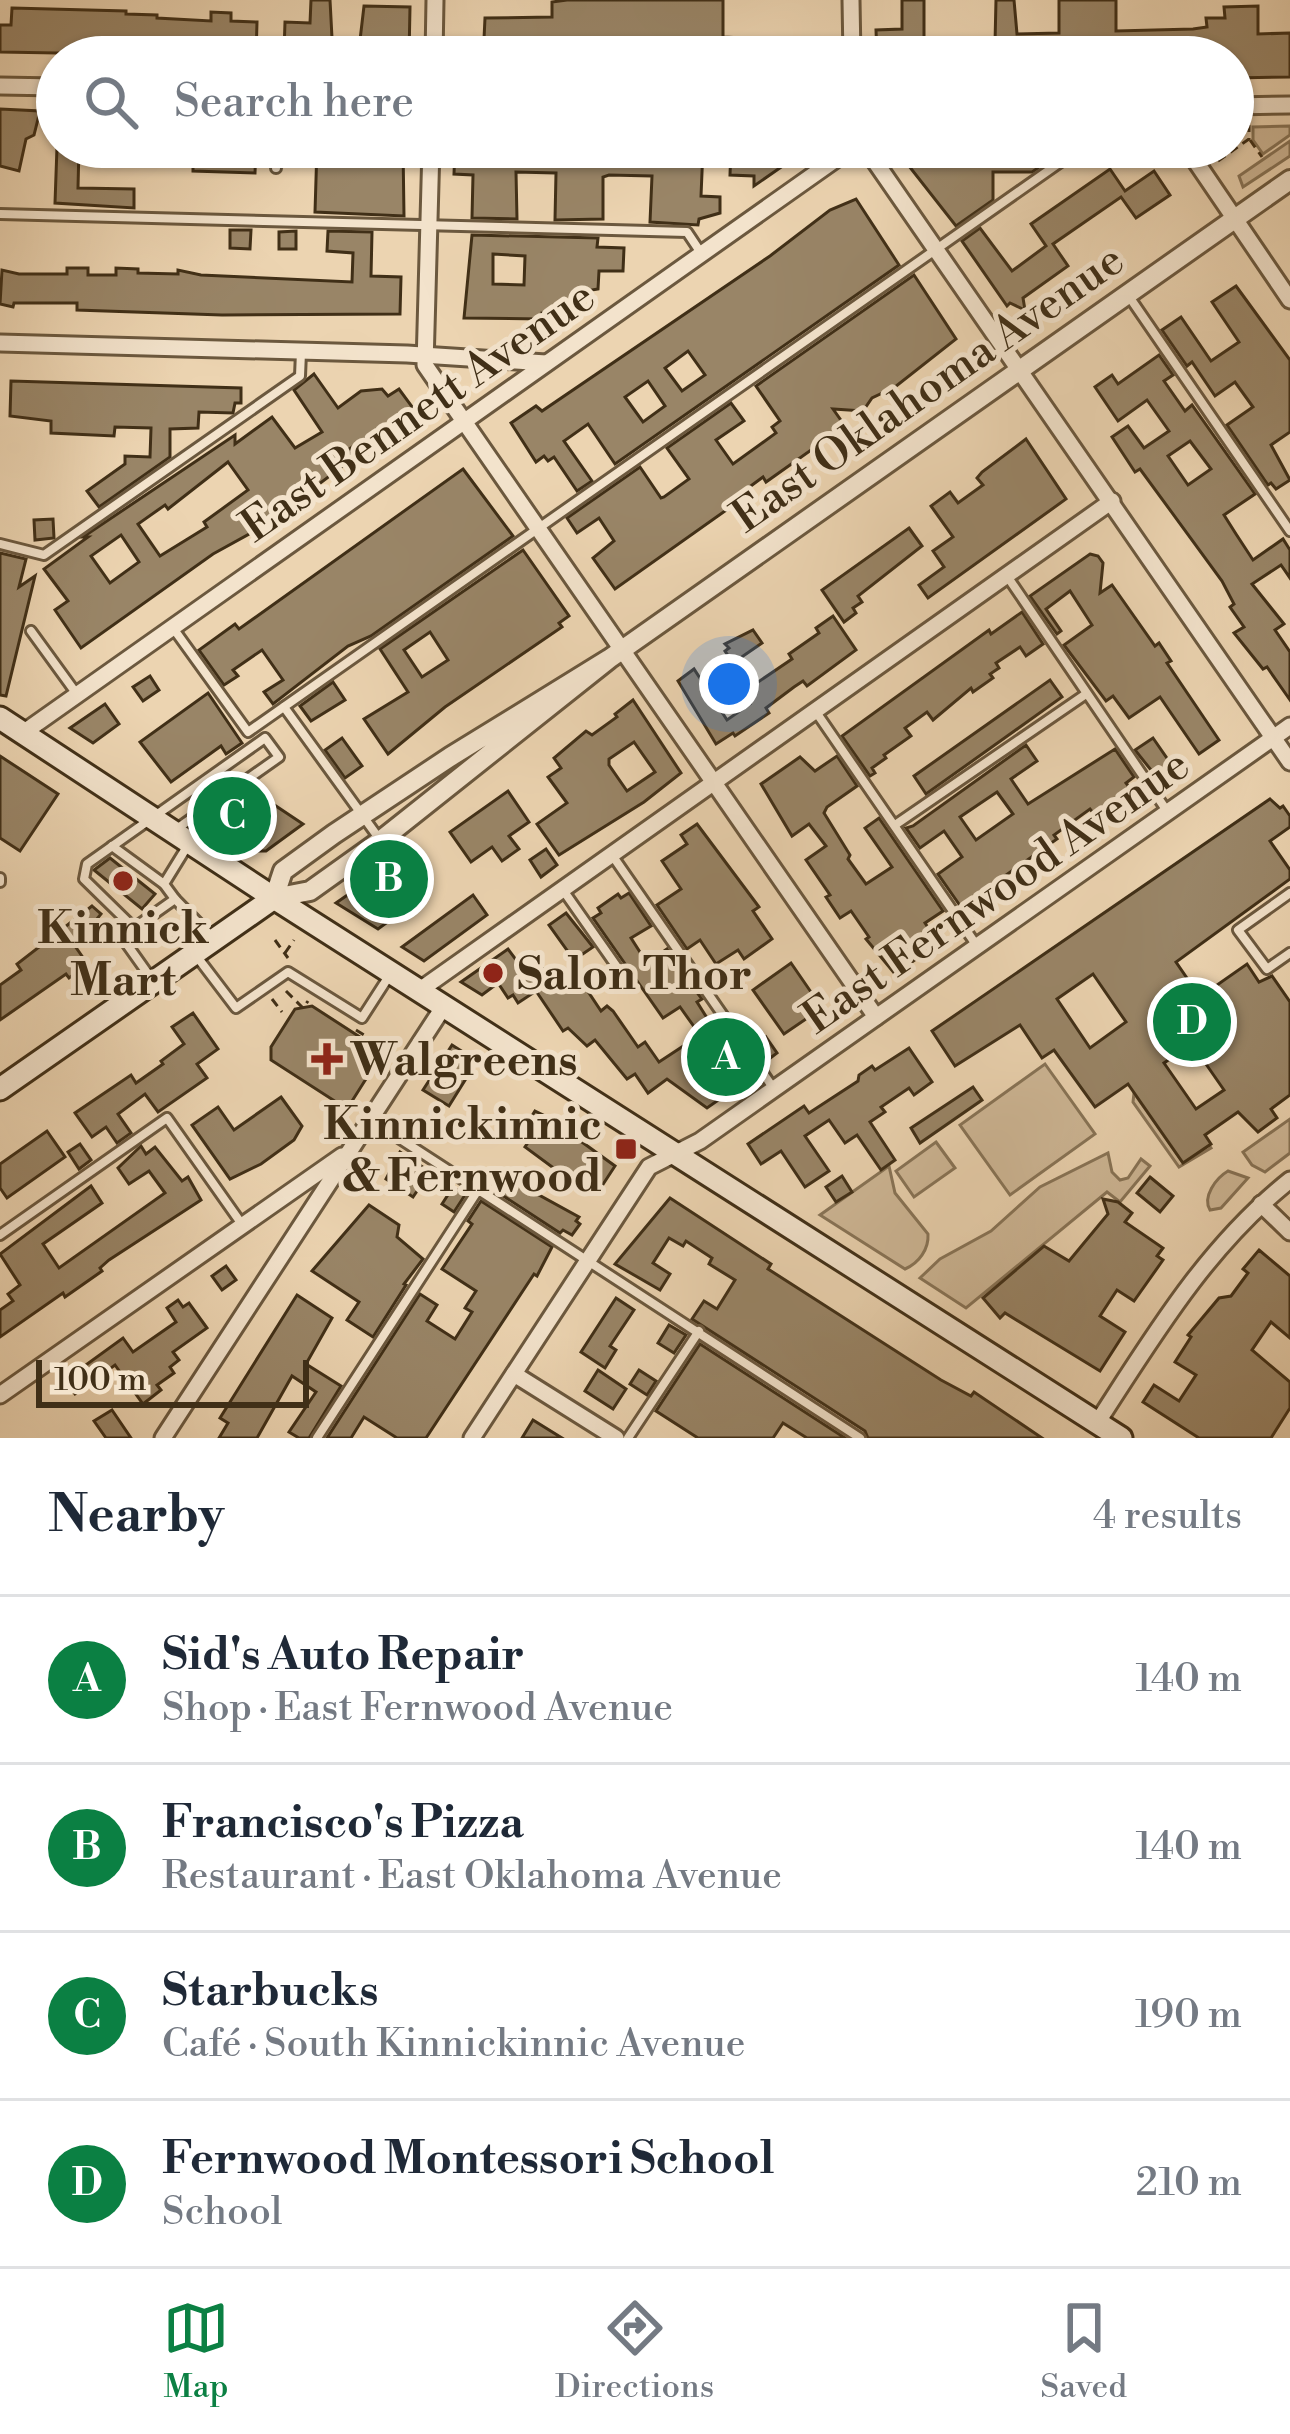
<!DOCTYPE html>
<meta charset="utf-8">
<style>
:root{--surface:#fff;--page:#f2f2f3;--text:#1f2937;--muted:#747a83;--line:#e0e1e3;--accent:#0b8043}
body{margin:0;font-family:"Libre Bodoni",serif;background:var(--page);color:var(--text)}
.scale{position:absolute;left:36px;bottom:30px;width:273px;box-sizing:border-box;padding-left:12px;border:6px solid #402f17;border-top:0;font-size:33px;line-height:42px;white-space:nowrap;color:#402f17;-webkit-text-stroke:9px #f3e3cc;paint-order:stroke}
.you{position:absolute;left:729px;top:684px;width:42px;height:42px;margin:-30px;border:9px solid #fff;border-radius:50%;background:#1a73e8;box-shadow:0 0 0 18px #1a73e833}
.badge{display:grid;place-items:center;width:78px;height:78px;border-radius:50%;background:var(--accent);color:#fff;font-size:39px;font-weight:700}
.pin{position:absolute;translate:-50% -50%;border:6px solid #fff;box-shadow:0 3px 12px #0006}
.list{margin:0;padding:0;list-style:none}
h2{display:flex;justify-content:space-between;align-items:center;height:156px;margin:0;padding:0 48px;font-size:51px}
h2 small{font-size:39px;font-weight:400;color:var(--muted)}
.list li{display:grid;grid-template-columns:78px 1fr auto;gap:36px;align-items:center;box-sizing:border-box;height:168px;padding:0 48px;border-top:3px solid var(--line)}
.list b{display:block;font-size:45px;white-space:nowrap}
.list p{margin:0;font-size:39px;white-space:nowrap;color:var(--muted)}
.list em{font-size:39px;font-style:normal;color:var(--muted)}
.icon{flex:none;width:66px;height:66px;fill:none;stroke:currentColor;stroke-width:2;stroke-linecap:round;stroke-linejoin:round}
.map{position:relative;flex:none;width:1290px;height:1438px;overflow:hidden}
.search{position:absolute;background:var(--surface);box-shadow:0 3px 9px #0004;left:36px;right:36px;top:36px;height:132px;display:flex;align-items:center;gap:30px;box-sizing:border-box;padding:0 42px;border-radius:66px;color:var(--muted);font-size:45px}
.sheet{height:828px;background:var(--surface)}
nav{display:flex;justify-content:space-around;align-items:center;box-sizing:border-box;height:168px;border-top:3px solid var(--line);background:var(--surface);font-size:33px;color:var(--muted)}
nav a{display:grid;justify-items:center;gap:6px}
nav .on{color:var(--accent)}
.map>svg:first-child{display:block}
.green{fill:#cfb897;stroke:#887457;stroke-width:3}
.building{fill:#998567;stroke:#402f17;stroke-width:3;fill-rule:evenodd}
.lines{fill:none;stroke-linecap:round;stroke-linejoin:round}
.service-casing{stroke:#6b583e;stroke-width:14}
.minor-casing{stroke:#6b583e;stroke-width:21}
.tertiary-casing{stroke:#6b583e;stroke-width:24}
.secondary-casing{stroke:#402f17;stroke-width:27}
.path{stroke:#402f17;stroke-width:3;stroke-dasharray:9 6;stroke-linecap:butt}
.service{stroke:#f3e3cc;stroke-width:8}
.minor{stroke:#f3e3cc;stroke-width:15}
.tertiary{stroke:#f3e3cc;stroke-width:18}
.secondary{stroke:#f3e3cc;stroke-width:21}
.poi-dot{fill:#8f2418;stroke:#f3e3cc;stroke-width:4.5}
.labels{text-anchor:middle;stroke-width:10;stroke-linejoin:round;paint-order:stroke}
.street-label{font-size:45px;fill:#402f17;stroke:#f3e3cc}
.poi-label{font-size:45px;font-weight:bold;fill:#402f17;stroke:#f3e3cc;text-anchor:start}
</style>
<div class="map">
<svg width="1290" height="1438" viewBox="0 0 1290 1438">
<rect width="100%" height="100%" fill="#ecd4b1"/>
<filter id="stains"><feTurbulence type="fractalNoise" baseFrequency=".00167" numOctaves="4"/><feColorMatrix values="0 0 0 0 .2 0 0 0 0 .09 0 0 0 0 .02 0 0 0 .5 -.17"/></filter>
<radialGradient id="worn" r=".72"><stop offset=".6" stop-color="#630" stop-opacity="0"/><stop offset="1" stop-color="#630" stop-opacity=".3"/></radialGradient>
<g class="green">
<path d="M1290 126V135L1263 154 1253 140V127Z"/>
<path d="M1290 141V156L1243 187 1239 176Z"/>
<path d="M1045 1064 1095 1134 1010 1195 960 1125Z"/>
<path d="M1134 1093 1183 1163 1209 1145 1211 1148 1179 1167 1133 1102Z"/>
<path d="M1290 1119V1153L1265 1172 1252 1165 1243 1152Z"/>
<path d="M936 1142 955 1168 914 1197 896 1171Z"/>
<path d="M1108 1153 1112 1172 1120 1180 1128 1178 1141 1159 1150 1166 1120 1202 1107 1192 966 1308 920 1278 940 1259 991 1231 1040 1187Z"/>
<path d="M889 1166 895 1193 928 1234C929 1249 919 1263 905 1269L820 1215Z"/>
<path d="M1228 1171 1248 1178 1221 1208 1210 1210C1202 1197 1216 1178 1228 1171Z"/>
</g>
<g class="building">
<path d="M311 0H330L333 57H295V52H284L285 22 310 23Z"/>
<path d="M567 0H723V37L826 42V57H458V38L484 39 485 18 552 17V2Z"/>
<path d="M902 0H924V43L950 42 951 57H877L876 30 902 29Z"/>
<path d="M996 0H1014L1017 34 1059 33V0H1116V31L1193 29 1207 27 1206 18H1225L1224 7 1258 6V34L1290 33V77L1233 78V57H951V45L995 43Z"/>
<path d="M364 6 410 7 409 57H358Z"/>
<path d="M12 8 126 11V14L157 15V18L211 21V12L231 13V21L257 22 256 57 113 51V54L0 52V25H11Z"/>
<path d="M0 109 40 111 34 135 26 139 19 171 0 166Z"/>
<path d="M57 147H79L78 188 134 189V208L55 203Z"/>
<path d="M193 147H256L255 173 193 171Z"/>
<path d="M317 147H403L404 216 315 212Z"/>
<path d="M455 147 703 149 701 196 720 197V213L699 219 698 225 650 222 652 176 609 175 603 177V219L555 220 556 173 516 172 517 219 472 218 473 175 454 174Z"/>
<path d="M731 147H810L754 186V176L730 175Z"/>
<path d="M894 147H1037L1038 168 1032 172H993V200L956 226Z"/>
<path d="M1110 169 1125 191 1154 171 1170 195 1136 218 1121 197 1092 217 1053 244 1068 266 1023 298 1025 310 1010 303 1007 306 962 241 980 228 1012 271 1046 246 1031 224Z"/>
<path d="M856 199 899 265 615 464 588 424 564 441 592 481 577 491 554 457 548 461 544 456 536 462 511 423 536 406 542 411 770 256 830 210ZM688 351 705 375 682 391 665 368ZM648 381 665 406 643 422 625 397Z"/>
<path d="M230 230H251L250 249 230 248Z"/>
<path d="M296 231V249H279V232Z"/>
<path d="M328 231 372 232 371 276 401 277 400 314 222 315 77 310V303H14L13 307 0 304 2 270 19 274H67V268H88V275H116V268L138 269V273L178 274V270L201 275 352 282 353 253 327 251Z"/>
<path d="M472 235 598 238 597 247 624 248 623 271H599L598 289 574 293 573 308H564V314L542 313V319L464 318ZM493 254 525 256 524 285 493 284Z"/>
<path d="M914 275 956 339 895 387 872 398 863 411 833 409 845 426 766 482 763 477 729 502 732 506 615 589 593 558 614 541 599 518 577 533 567 518 640 467 661 498 664 497 689 479 667 448 731 403 744 421 716 440 733 464 776 433 772 427 780 421 756 386Z"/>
<path d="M1236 286 1290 360V432L1271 445 1290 480 1276 489 1271 483 1268 485 1227 425 1253 407 1235 382 1215 396 1192 362 1187 366 1162 330 1181 317 1211 361 1239 342 1212 302Z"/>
<path d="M1159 355 1173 375 1164 381 1185 411 1192 405 1255 494 1224 515 1236 534 1253 560 1283 539 1290 550V578L1281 565 1252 584 1284 624 1275 630 1290 652V700L1267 667 1263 669 1234 633 1244 627 1230 607 1234 604 1222 581 1140 469 1135 472 1112 437 1128 426 1144 448 1169 431 1147 400 1118 421 1095 387 1112 375 1118 384ZM1190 441 1211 469 1188 485 1168 456Z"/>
<path d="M314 374 338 408 361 391 382 389 388 396 399 389 413 408 349 449 353 454 341 463 343 466 262 527 213 554 81 648 55 610 68 601 44 569 88 537H83L235 435V444L272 417 295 448 322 432 294 390ZM228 462 248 490 204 522 207 527 160 556 138 524 165 505 168 509ZM121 535 139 562 110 583 91 556Z"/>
<path d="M11 381 241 388V403H235L233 413 199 412 198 428 170 429V457L99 507 87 491 125 464V456L150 457 151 428 115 427 114 436 51 433V421L10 416Z"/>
<path d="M1026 439 1066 499 928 598 919 585 944 567 933 551 953 537 931 506 950 492 958 503 983 485 977 478 982 472Z"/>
<path d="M463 469 513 536 371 636 348 646 273 704 264 692 283 680 262 650 233 670 238 676 224 685 199 650 235 624 239 629Z"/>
<path d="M53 519 54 538 35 540 34 520Z"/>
<path d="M909 528 922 546 858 596 862 602 853 608 856 613 844 622 822 590Z"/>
<path d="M523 550 569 616 559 623 562 627 445 707 388 754 364 719 408 692 380 649ZM430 632 448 660 422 677 404 650Z"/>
<path d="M0 553 26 559 19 587 35 576 6 696 0 695Z"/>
<path d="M1090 554 1098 556 1103 563 1100 593 1112 585 1155 646 1159 643 1171 661 1167 663 1219 740 1199 754 1160 697 1129 718 1113 696 1106 701 1064 645 1092 625 1070 591 1046 609 1061 631 1057 634 1030 596Z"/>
<path d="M1022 612 1043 644 1026 656 1020 647 996 663 999 668 990 674 993 678 973 692 971 688 933 720 927 712 905 728 911 736 884 755 886 758 872 768 875 773 870 776 842 736 989 630 991 634Z"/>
<path d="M833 616 856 650 807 686 803 681 794 687 766 708 769 713 735 736 733 733 716 744 678 681 694 669 727 720 750 704 742 693 792 659 789 654 819 633 816 628Z"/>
<path d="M753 630 762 643 733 663 725 651 729 648 725 644Z"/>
<path d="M150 676 159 690 143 701 133 687Z"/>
<path d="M1050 680 1062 697 926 794 914 776Z"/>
<path d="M333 682 345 700 311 721 300 706Z"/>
<path d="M208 693 242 743 226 754 221 746 171 782 140 742Z"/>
<path d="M633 700 681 773 644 802 559 855 537 824 567 803 548 777 561 768 554 758 586 731 592 735 617 717 615 714ZM634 742 655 772 627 791 609 765V759Z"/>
<path d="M105 704 119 724 93 743 70 728Z"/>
<path d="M342 738 362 766 345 778 325 750Z"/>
<path d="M1153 738 1171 764 1155 775 1135 750Z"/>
<path d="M1026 745 1037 761 1011 779 1028 804 1115 749 1134 777 1126 783 1130 788 1094 814 1090 809 1054 835 1057 839 961 907 938 874 962 857 944 831 920 848 906 828 913 826ZM997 792 1013 814 976 840 960 817Z"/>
<path d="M0 756 58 794 20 851 0 838Z"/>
<path d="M837 756 857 786 827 807 824 813 850 855 848 859 866 884 892 867 865 828 879 818 943 911 925 923 933 935 917 945 923 954 895 974 866 939 869 937 851 911 840 918 826 897 830 895 806 860 826 846 809 824 792 836 761 784 800 757 815 771Z"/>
<path d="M249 788 303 824 266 851H255L205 819Z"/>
<path d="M508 791 529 822 509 836 519 849 502 861 492 847 471 862 450 832Z"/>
<path d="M1270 799 1280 808 1283 806 1290 816V827L1270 841 1290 870V879L1176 962 1200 997 1247 964 1259 982 1272 976 1290 1002V1095L1271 1109 1277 1118 1258 1132 1238 1112 1205 1135 1211 1144 1183 1163 1128 1084 1095 1107 1054 1050 1042 1058 1020 1025 955 1066 932 1031ZM1093 974 1126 1022 1090 1048 1057 999ZM1192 1044 1224 1090 1196 1109 1164 1063Z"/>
<path d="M697 824 759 907 753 911 772 939 744 959 738 950 716 964 700 940 687 949 657 905 681 889 662 861 687 844 681 835Z"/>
<path d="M546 849 557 865 541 877 530 860Z"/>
<path d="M110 858 155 894 142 909 94 870Z"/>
<path d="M395 862 419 896 394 913 396 916 378 929 336 903Z"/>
<path d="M629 893 651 926 631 938 647 963 667 949 690 989 693 987 702 999 697 1002 724 1045 731 1041 754 1075 707 1108 667 1079 648 1093 635 1074 627 1079 595 1040 587 1046 568 1028 563 1031 536 991 518 1003 513 995 508 998 498 983 482 995 461 982 508 949 525 972 539 963 556 986 575 972 601 1011 607 1006 613 1011 638 1047 645 1042 659 1062 700 1035 680 1007 663 1018 593 918 601 913 598 908 618 894 621 898Z"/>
<path d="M473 895 487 915 424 961 402 947Z"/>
<path d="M92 906 101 914 75 946 84 959 76 964 80 970 69 978 66 974 0 1020V985L21 970 17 964Z"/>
<path d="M566 913 593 947 574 960 549 925Z"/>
<path d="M791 963 822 1008 784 1034 753 990Z"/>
<path d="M312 1006 383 1052 347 1109 271 1060V1047L295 1009Z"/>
<path d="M193 1013 218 1049 197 1064 207 1078 158 1112 145 1094 118 1114 131 1133 117 1143 106 1127 92 1137 75 1113 131 1075 136 1083 163 1064 161 1061 184 1044 172 1027Z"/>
<path d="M766 1037 777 1053 765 1062 754 1046Z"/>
<path d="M452 1045 477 1061 449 1106 423 1090Z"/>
<path d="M909 1048 932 1082 914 1095 909 1088 881 1107 885 1112 870 1122 895 1160 881 1170 857 1135 845 1143 829 1120 805 1136 829 1171 805 1187 781 1151 761 1164 748 1144 804 1106 809 1113 858 1081 859 1075 872 1066 875 1070Z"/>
<path d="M973 1087 982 1100 920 1143 911 1128Z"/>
<path d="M281 1097 302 1126 294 1140 261 1164 230 1179 192 1125 218 1107 234 1130Z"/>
<path d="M535 1111 578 1132 575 1137 615 1166 598 1192 571 1175H563L525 1147 529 1141 520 1135Z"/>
<path d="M47 1131 65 1157 7 1198 0 1188V1164Z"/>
<path d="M80 1144 91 1160 79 1169 68 1152Z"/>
<path d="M141 1146 146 1154 155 1147 182 1181 188 1177 201 1200 109 1260 100 1268 102 1271 65 1297 63 1293 0 1337V1310L13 1301 8 1294 20 1285 0 1254 91 1186 102 1203 43 1244 59 1268 165 1193 149 1171 129 1184 118 1168Z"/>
<path d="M400 1152 430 1172 413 1197 386 1179Z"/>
<path d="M497 1172 579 1217 576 1221 580 1224 572 1235 563 1230 560 1233 488 1186Z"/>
<path d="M842 1176 852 1192 836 1202 826 1187Z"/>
<path d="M1150 1177 1173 1196 1160 1212 1137 1193Z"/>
<path d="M453 1187 465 1195 454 1212 442 1204Z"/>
<path d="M670 1198 771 1264 768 1269 941 1380 971 1396 974 1392 1042 1438H868L865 1431 692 1319 704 1301 717 1309 735 1280 709 1264 712 1258 686 1241 683 1246 669 1238 653 1263 670 1274 660 1290 615 1264Z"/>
<path d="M1103 1199 1118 1202 1132 1213 1125 1222 1163 1248 1157 1256 1163 1260 1134 1301 1117 1290 1100 1316 1125 1332 1100 1371 1005 1313 1000 1318 983 1298 1044 1246 1069 1261 1108 1214Z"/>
<path d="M481 1201 552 1247 537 1276 534 1274 426 1438H397L364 1417 351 1438H327L420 1294 437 1305 427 1321 455 1339 472 1312 465 1308 476 1291 442 1269 472 1224 468 1221Z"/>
<path d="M369 1205 399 1225 397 1237 423 1259 404 1284 406 1285 373 1337 347 1320 359 1302 312 1271Z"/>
<path d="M1259 1250 1290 1276V1338L1271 1322 1252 1350 1290 1382V1408L1271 1438H1199L1143 1402 1154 1385 1179 1401 1196 1375 1175 1362 1191 1337 1188 1335 1219 1298 1231 1296 1248 1273 1243 1269Z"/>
<path d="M226 1266 236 1280 222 1290 212 1276Z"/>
<path d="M297 1295 332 1318 306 1364 341 1386 309 1438H299L289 1432 316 1392 292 1376 257 1438H219L228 1423 220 1418Z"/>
<path d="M616 1298 634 1310 610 1346 616 1350 605 1368 581 1352Z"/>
<path d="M178 1300 183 1307 189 1303 207 1328 173 1352 179 1360 170 1367 174 1373 157 1385 161 1390 143 1404 115 1365 75 1394 65 1380 123 1338 133 1352 176 1322 167 1308Z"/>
<path d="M669 1325 686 1335 674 1353 658 1343Z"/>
<path d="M700 1344 845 1438H807L783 1423 773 1438H698L656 1411Z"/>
<path d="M598 1370 626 1389 613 1409 585 1391Z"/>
<path d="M639 1370 656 1381 647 1395 630 1384Z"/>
<path d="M112 1410 131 1438H106L94 1421Z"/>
<path d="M533 1420 562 1438H522Z"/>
</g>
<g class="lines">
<defs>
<g id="service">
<path d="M276 168V147"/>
<path d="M0 214 687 232 701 253"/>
<path d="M1128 295 1290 531"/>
<path d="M0 544 44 555 300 376 301 352"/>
<path d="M1007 576 1167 811"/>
<path d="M173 628 248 732 1082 147"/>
<path d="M31 631 76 693"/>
<path d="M284 707 378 837"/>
<path d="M816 712 977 946"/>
<path d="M895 825 1086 694"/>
<path d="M112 846 164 884"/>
<path d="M612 855 774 1089"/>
<path d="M0 878V882"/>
<path d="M563 890 631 987"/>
<path d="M1290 893 1238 930 1267 969 1290 953"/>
<path d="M175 899 164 884 188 845"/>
<path d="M134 928 175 899 214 939"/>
<path d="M198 958 236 1008 288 972 362 1018 391 973"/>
<path d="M153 981 121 936 134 928 84 879 87 864 265 738 279 757 178 828"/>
<path d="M371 1120 860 1438"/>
<path d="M0 1235 167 1118 241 1223"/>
<path d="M317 1438 478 1190"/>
<path d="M628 1438 699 1331"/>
</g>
<g id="minor">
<path d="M851 0 852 57"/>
<path d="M434 57 435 0"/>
<path d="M0 86 57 87"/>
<path d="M1233 106 1290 105"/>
<path d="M431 147 425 365 876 1017"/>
<path d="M865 147 1290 762"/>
<path d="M1186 147 1290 300"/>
<path d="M0 343 407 354 546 363"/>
<path d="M23 733 853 147"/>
<path d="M420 990 1112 501"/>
<path d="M1261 1204 1290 1232"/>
<path d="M514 1374 616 1438"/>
<path d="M0 1395 342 1156"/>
<path d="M1097 1423C1154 1335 1207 1246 1290 1180"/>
<path d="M163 1438 444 1006"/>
<path d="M472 1438 649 1167 700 1141 1290 726"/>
</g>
<path id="tertiary" d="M609 659 380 841 310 891 274 898 283 871 334 834 450 757 609 659 1290 180"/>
<g id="secondary">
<path d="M0 718 274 898 1121 1438"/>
<path d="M0 1089 274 898"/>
</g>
</defs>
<use href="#service" class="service-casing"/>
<use href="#minor" class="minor-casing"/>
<use href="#tertiary" class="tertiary-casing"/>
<use href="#secondary" class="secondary-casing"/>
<g class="path">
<path d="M1250 140 1262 157"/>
<path d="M1218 161 1249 139V125"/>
<path d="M275 940 288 958"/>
<path d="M285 953 294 940"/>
<path d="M286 991 303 1008 308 1001"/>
<path d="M272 999 282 1012"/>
<path d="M356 1030 392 1052"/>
</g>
<use href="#service" class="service"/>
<use href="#minor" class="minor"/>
<use href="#tertiary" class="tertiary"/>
<use href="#secondary" class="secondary"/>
</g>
<g class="poi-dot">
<circle cx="123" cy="881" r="12"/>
<circle cx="493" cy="973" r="12"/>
<path d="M321 1041h12v12h12v12h-12v12h-12v-12h-12v-12h12z"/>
<rect x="614" y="1137" width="24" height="24" rx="6"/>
</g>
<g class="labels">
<g class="street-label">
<text transform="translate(927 387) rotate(-35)" y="16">East Oklahoma Avenue</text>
<text transform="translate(417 410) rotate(-35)" y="16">East Bennett Avenue</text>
<text transform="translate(995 890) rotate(-35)" y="16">East Fernwood Avenue</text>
</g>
<g class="poi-label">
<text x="123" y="943" text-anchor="middle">Kinnick<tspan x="123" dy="52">Mart</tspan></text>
<text x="517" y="989">Salon Thor</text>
<text x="351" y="1075">Walgreens</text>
<text x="602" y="1139" text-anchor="end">Kinnickinnic<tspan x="602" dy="52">&amp; Fernwood</tspan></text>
</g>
</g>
<rect width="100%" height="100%" filter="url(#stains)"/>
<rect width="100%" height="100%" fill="url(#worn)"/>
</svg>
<div class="scale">100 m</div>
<div class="you"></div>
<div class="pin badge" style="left:726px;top:1057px">A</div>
<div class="pin badge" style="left:389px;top:879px">B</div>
<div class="pin badge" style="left:232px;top:816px">C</div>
<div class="pin badge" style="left:1192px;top:1022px">D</div>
<div class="search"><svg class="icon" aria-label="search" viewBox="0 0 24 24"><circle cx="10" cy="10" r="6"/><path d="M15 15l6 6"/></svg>Search here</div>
</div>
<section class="sheet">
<h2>Nearby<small>4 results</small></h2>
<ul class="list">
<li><span class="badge">A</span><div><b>Sid's Auto Repair</b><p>Shop · East Fernwood Avenue</p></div><em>140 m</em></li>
<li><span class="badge">B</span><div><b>Francisco's Pizza</b><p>Restaurant · East Oklahoma Avenue</p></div><em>140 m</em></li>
<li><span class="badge">C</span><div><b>Starbucks</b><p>Café · South Kinnickinnic Avenue</p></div><em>190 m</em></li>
<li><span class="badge">D</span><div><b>Fernwood Montessori School</b><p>School</p></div><em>210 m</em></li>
</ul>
</section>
<nav>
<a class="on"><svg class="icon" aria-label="map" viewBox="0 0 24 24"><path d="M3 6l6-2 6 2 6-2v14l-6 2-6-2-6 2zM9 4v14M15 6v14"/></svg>Map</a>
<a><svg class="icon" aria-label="directions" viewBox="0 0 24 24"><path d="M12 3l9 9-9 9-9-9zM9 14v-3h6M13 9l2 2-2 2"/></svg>Directions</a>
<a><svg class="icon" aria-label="saved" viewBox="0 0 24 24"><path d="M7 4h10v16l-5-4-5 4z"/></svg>Saved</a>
</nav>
